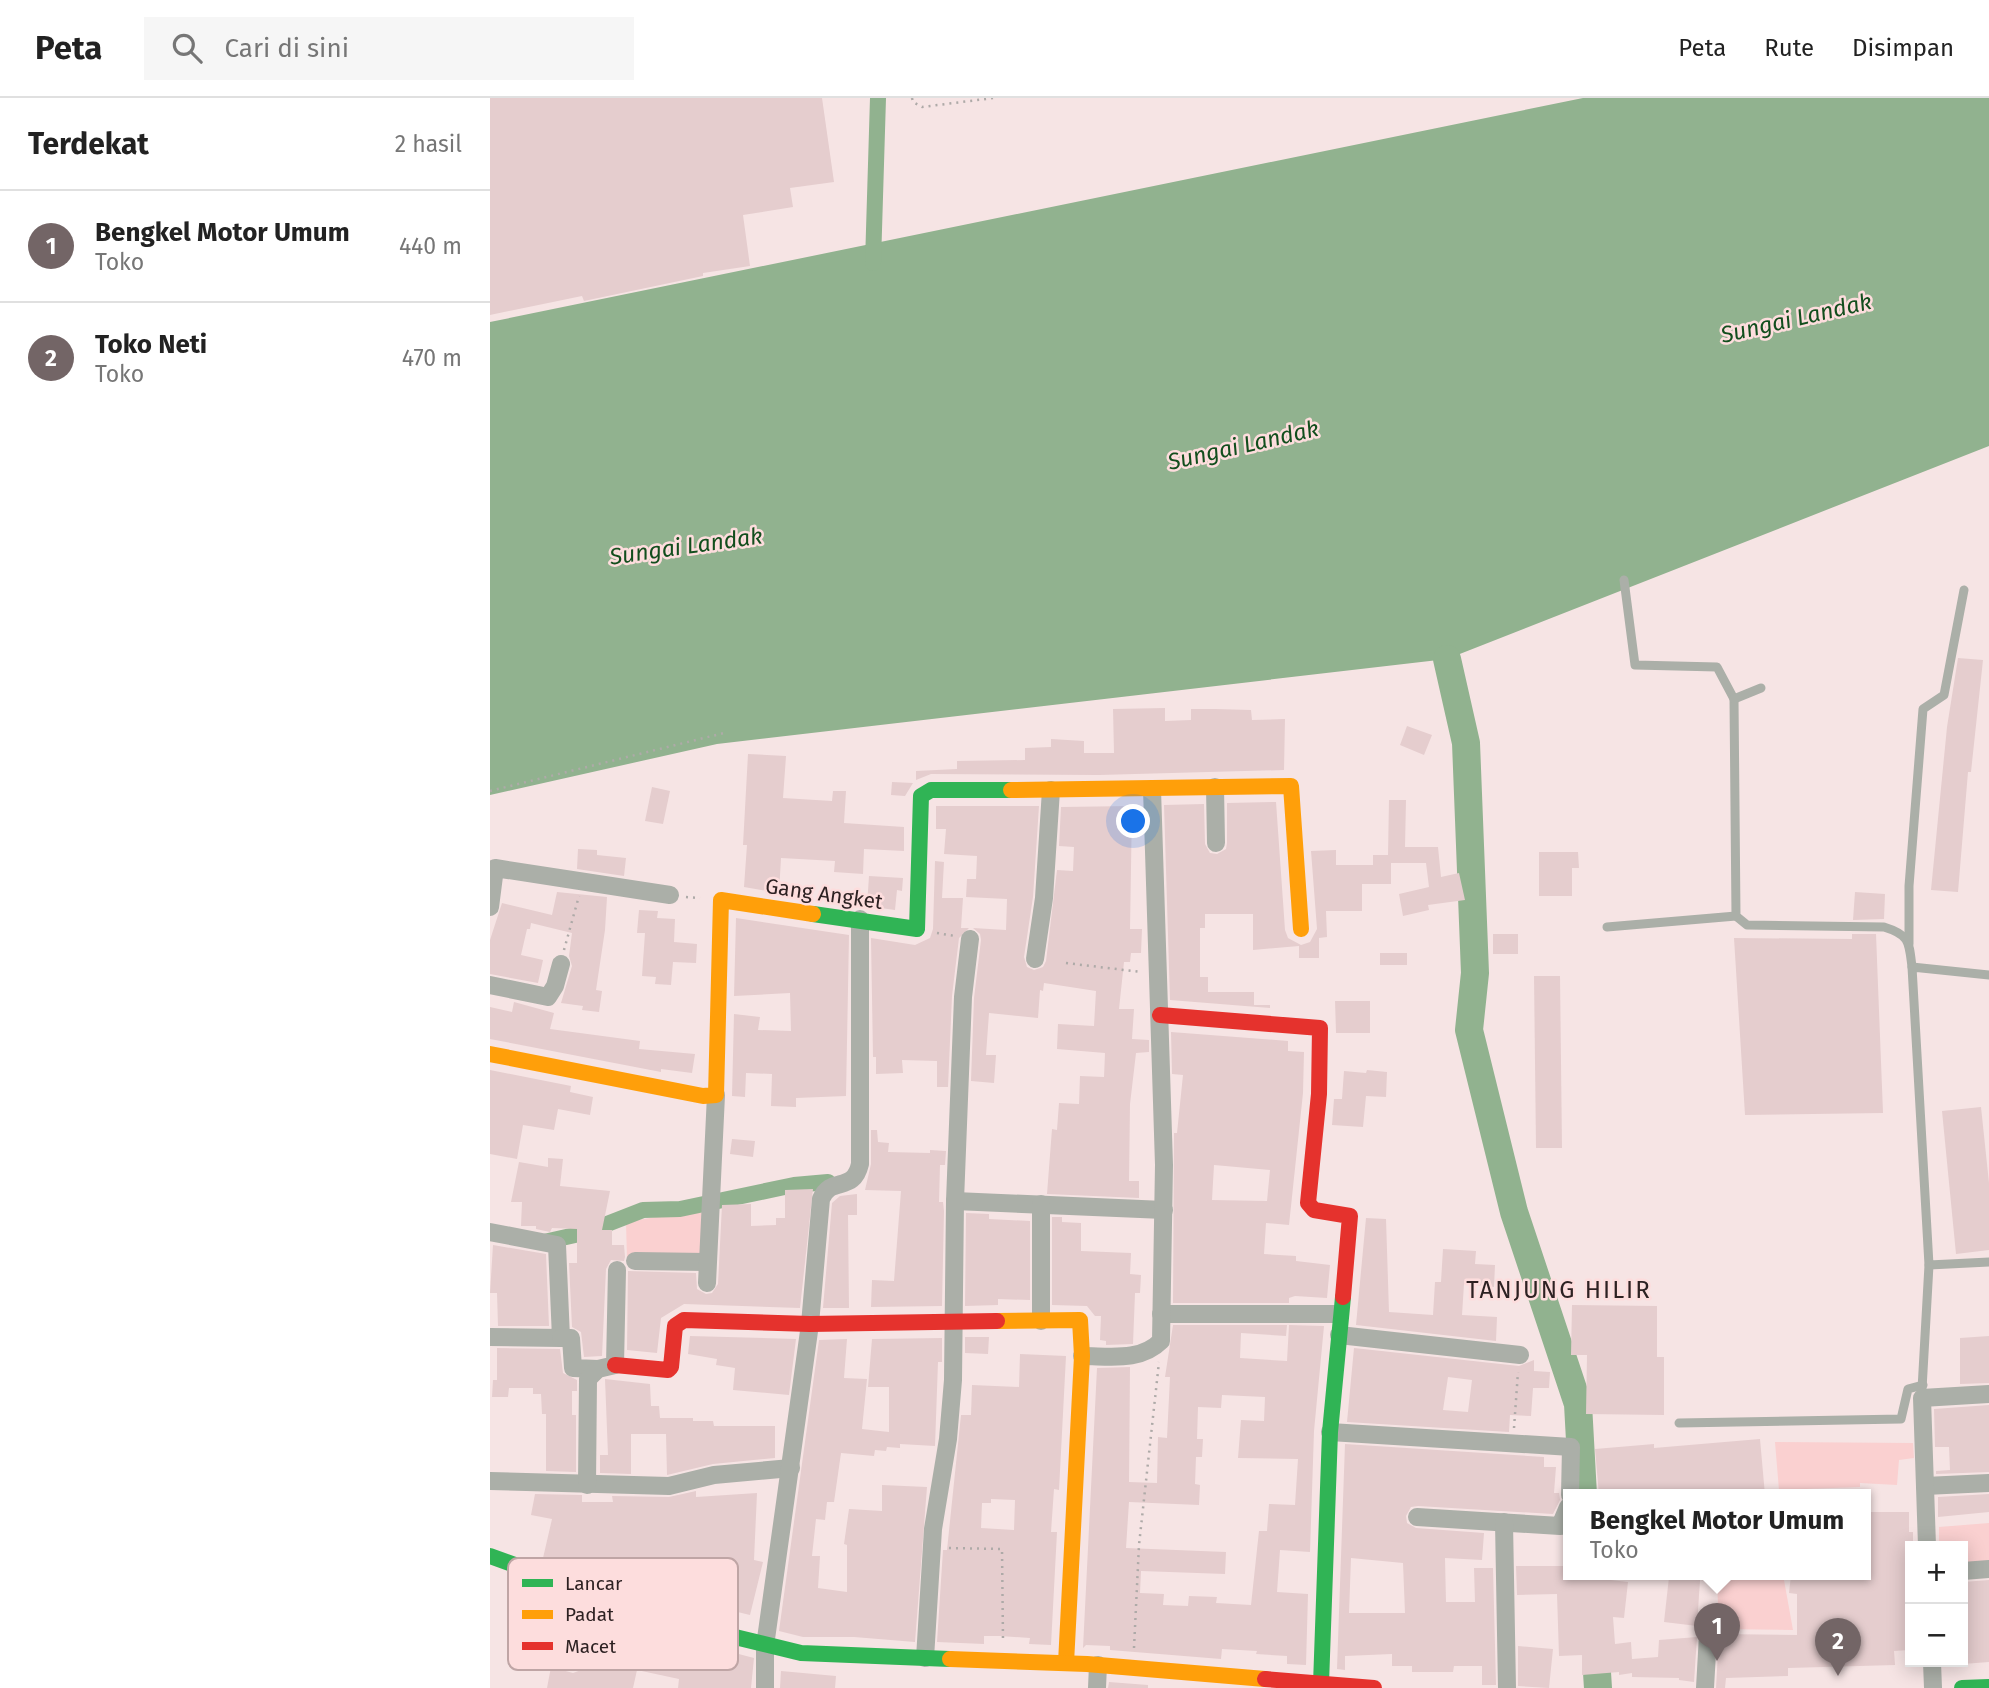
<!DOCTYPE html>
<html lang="id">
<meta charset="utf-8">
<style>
:root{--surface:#fff;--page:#f6f6f6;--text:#222;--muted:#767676;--line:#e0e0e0;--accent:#736566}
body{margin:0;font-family:"Fira Sans",sans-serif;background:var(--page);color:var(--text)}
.controls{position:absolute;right:21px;bottom:21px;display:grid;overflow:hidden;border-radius:0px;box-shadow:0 4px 18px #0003}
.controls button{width:63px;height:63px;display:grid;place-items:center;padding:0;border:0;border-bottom:2px solid var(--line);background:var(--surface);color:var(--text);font:35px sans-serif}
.you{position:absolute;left:644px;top:724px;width:24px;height:24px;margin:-18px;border:5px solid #fff;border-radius:50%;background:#1a73e8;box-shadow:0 0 0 10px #1a73e833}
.badge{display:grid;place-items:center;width:46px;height:46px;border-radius:50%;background:var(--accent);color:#fff;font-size:23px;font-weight:700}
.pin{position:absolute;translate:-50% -58px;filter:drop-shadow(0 2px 4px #0008)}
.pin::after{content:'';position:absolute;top:37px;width:24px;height:21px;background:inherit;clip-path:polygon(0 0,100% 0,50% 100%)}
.popup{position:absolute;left:1073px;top:1391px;width:308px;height:91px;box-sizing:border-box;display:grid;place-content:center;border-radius:0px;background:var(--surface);filter:drop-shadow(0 2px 5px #0005);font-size:23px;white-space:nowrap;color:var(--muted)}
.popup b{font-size:26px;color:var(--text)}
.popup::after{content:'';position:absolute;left:50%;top:100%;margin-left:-14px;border:14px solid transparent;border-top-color:var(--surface)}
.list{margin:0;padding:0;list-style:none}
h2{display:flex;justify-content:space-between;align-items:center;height:91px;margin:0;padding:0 28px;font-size:30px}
h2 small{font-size:23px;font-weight:400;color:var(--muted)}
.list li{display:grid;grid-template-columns:46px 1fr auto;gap:21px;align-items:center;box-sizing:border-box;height:112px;padding:0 28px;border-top:2px solid var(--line)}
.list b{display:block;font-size:26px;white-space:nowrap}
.list p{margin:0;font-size:23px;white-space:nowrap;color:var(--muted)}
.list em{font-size:23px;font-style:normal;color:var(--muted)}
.icon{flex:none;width:38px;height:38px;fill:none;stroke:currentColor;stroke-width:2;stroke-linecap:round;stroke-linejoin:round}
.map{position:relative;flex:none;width:1499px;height:1590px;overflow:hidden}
header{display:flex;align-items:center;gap:42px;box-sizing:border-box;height:98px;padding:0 35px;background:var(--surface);border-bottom:2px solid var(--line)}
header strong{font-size:33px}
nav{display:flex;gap:38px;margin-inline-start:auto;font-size:24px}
.search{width:490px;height:63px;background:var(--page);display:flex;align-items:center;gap:18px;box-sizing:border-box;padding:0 24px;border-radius:0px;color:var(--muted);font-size:26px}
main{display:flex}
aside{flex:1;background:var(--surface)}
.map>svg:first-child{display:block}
.green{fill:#fad0d0}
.water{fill:#91b28f}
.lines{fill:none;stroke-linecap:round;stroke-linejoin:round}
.canal{stroke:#91b28f;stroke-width:16}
.river{stroke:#91b28f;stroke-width:28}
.building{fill:#e5cdce;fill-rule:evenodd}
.path{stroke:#aeaaa8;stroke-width:2.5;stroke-dasharray:2 5;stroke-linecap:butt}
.lane{stroke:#abafa8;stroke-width:9}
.street{stroke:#abafa8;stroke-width:18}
.fast{stroke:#30b455;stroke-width:16}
.slow{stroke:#ff9f0a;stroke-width:16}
.jam{stroke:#e5322d;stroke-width:16}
.labels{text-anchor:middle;stroke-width:5;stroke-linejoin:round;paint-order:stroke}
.street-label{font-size:21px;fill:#2d2122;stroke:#fddddd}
.water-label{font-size:23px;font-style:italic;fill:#124e1d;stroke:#fddddd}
.quarter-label{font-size:24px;letter-spacing:2px;fill:#2d2122;stroke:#fddddd}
.key{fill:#fddddd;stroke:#bfa5a5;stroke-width:2}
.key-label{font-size:19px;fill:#2d2122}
</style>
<header>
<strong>Peta</strong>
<div class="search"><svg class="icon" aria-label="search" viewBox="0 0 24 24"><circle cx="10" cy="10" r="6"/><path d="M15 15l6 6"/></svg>Cari di sini</div>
<nav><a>Peta</a><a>Rute</a><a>Disimpan</a></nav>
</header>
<main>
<aside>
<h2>Terdekat<small>2 hasil</small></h2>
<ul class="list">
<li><span class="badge">1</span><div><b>Bengkel Motor Umum</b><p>Toko</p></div><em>440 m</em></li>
<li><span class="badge">2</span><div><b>Toko Neti</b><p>Toko</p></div><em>470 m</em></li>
</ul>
</aside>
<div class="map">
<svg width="1499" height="1590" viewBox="0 0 1499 1590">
<rect width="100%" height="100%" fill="#f6e4e4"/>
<g class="green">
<path d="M202 1113 218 1116 216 1164 137 1161 136 1124Z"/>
<path d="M1285 1344 1423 1345 1424 1360 1409 1362 1407 1387 1370 1385V1389L1289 1392Z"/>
<path d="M1499 1425V1466L1473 1468V1448H1449V1429Z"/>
<path d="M1227 1482H1294L1303 1532 1229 1531Z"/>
</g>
<path class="water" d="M1093 0H1499V348L957 561 227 646 0 697V224Z"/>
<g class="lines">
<g class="canal">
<path d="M383 165 388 0"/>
<path d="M54 1144 94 1135 153 1112 190 1111 304 1087 338 1084"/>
</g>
<g class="river">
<path d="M957 561 976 645 985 875 979 932 1024 1114 1088 1306 1093 1397"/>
<path d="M1101 1477 1108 1590"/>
</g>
</g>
<g class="building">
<path d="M0 0H332L344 84 300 90 303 109 253 117 260 168 213 175V178L94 203 92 198 0 217Z"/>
<path d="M1468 560 1493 562 1481 674H1478L1468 794 1441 792 1457 629Z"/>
<path d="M675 610V623L701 622V611H725L761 612 762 622 795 621 794 672 609 677 441 676 426 682V673L467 671V663L535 662V650L561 649V641L594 643V655H624L623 611Z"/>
<path d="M917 628 942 637 934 657 910 647Z"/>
<path d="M258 656 296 658 293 700 342 703 343 693H356L354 725 414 729V753L374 751 373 776 344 774 345 763 291 760 289 795 254 789 257 747H253Z"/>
<path d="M402 684 423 685 415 698 401 697Z"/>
<path d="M162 689 180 693 173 726 155 723Z"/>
<path d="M899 702H916L915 749H948L951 779 969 775 975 802 938 807 939 812 913 818 909 796 939 789 936 765H901V786H872V813H836L837 839 829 840V860H809V848L763 852V816H715V830H710V879H718V894H764V907H780V910L680 902 674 707 714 706 715 746 720 755 727 756 736 751 737 745V705L786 704 795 832 798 840 811 847 820 844 827 831 821 753 846 752V767H883V757H898Z"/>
<path d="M446 708H549L543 799 534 859 537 869 544 872 553 869 556 863 567 772 583 773 584 749 569 748 571 709 642 708 640 831H652L651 855H641L640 864H634L629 911H644L642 941 659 942V954L646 955 640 1006 639 1083H649V1100L557 1096 562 1031 567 1032 569 1005 589 1006 590 978 614 979 615 955 567 951 568 926 604 928 606 893 554 885 553 893 550 892 548 920 499 915 496 957H506L504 985 481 983 484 900 491 842 490 836 483 830 516 832 517 801 476 799 477 781H486L487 758 454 756 456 731H446Z"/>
<path d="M88 751 107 752V757L136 760 134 778 87 771Z"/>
<path d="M1049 754H1088L1089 770H1082V798H1049Z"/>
<path d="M445 763 454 764 452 800H473L471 830H479L469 840 462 898 458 989H447V963L412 962 413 975 386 976V959H383L381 840 425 847 440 840 443 831Z"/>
<path d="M379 778 413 780 412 793 407 792 405 812 377 808Z"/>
<path d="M295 792 318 793 317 799 294 795Z"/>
<path d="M67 794 117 799 115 832 106 892 112 893 109 914 92 912 93 908 71 905 82 868 79 858 82 835 41 825 40 831H37L31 857 53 862 48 885 0 876V842L12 805 62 817Z"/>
<path d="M1365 794 1395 796 1394 821 1363 822Z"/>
<path d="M149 812 168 813 167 820 185 821 184 844 207 846 206 865 183 864 181 887 165 886 166 879 152 878 155 835H147Z"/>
<path d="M246 820 359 837 356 998 306 1000V1009L281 1008 282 976 256 975 255 999 242 998 244 916 270 919 268 932 301 933 300 895 244 898Z"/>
<rect x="1003" y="836" width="25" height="20"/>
<path d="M1362 836H1386L1393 1015 1255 1017 1244 840 1362 841Z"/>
<rect x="890" y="855" width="27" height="12"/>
<path d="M1044 878H1070L1072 1050H1046Z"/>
<path d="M845 903H880V935H846Z"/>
<path d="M24 904 64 915 60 931 150 943 149 951 205 956 202 975 171 971V974L0 941V909L22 914Z"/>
<path d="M681 934 798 943V953L814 954 813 995 799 1127 776 1125 774 1156 806 1158V1163L840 1167 837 1200 805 1198 799 1200V1205H683L684 1035H687L693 977 682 976ZM724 1067 780 1072 777 1103 722 1102Z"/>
<path d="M0 972 81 988 80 994 103 999 100 1017 68 1011 64 1032 33 1027 27 1061 0 1056Z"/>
<path d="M877 972 897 974 896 999 876 998 873 1029 842 1027 844 1001H852L854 973 876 975Z"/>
<path d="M1491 1009 1499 1085V1152L1466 1156 1452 1013Z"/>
<path d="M381 1032H387L388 1044 399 1045 398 1054 440 1055V1052L456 1053 455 1067H450L449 1104H453L454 1113 452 1208 381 1209 382 1182 404 1183 411 1093 375 1092 381 1066Z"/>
<path d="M242 1041 265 1043 263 1059 240 1056Z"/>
<path d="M58 1060 73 1061 70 1088 120 1093 112 1132H122V1147H134L135 1159 134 1163 121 1162 116 1171 112 1258 94 1259 91 1234 82 1229 79 1165H87V1131L62 1130 60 1134 46 1131V1128H31L32 1104H21L29 1064 58 1069Z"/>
<path d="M323 1091 310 1210 194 1206 171 1220 167 1255 137 1252 138 1173 206 1175 207 1191 216 1196 222 1195 228 1186 232 1107 261 1106V1128L286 1127V1120H295V1092Z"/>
<path d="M367 1096V1117H358L359 1210H333L342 1105 350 1098Z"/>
<path d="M476 1115 499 1116V1121L540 1123V1202L508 1201V1207L475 1208Z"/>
<path d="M562 1119H572V1124L591 1125V1153L641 1155 640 1176 651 1177 650 1195H645L643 1246 616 1247V1243L610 1242 611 1218H605L597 1208 562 1207Z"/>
<path d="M876 1120 896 1121 899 1214 943 1217 945 1184H951L953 1151 986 1153 985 1166 1005 1167 1004 1189 974 1186 972 1217 1007 1219 1006 1243 866 1227Z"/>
<path d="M3 1147 56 1156 59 1228H8L7 1195H0Z"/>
<path d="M1082 1207 1167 1208V1259H1174V1317L1096 1316 1097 1257H1081Z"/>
<path d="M683 1227H797L796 1238 751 1235 750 1260 797 1263 799 1227 834 1228 824 1333 820 1454 790 1452 787 1494 818 1496 816 1567 797 1566V1558L766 1556 767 1553 732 1551 731 1561 620 1552V1548L596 1547 593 1550 607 1270 640 1269 639 1384 667 1385 668 1339 677 1340 680 1279H675ZM732 1297 775 1299 774 1323 751 1322 748 1360 808 1361 805 1407 779 1406 777 1433H769L761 1507 726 1505 727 1499 699 1498 698 1508 673 1507 674 1496 650 1495 651 1473 735 1476 736 1454 636 1450 639 1404 709 1407 710 1387 705 1386 706 1359H712L713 1341H707L708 1309 731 1310Z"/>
<path d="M200 1238 306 1241 299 1297 243 1292 245 1270 226 1267 227 1261 198 1256Z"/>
<path d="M1499 1238V1285L1470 1286V1240Z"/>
<path d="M475 1239H499L498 1256 475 1255Z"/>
<path d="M452 1240V1264H448L445 1348 410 1346V1350L397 1349 396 1353 385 1352 384 1358 351 1355 344 1404H337L335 1422 326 1421 322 1458H330L328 1490 357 1494V1447L354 1446 359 1411 392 1413V1387L437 1389 425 1544 364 1539H313L289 1533 329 1242 357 1241 354 1280 377 1281 372 1331 399 1334V1289H378L382 1241Z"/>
<path d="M7 1250 70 1251 73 1275 87 1282V1293H82V1317H86V1374L56 1373V1316H52L51 1296H43V1290H19L18 1299H2L3 1282H7Z"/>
<path d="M864 1250 1029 1268 1044 1262V1273L1060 1274 1059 1290H1043L1041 1318 1020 1317 1019 1334 857 1324ZM958 1279 982 1282 978 1314 953 1312Z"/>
<path d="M530 1256 576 1258 569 1392 564 1391 561 1434H567L561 1547 539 1546 540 1540 510 1538H494V1546L447 1544 453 1452H457L471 1317H481L482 1287 529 1289ZM501 1401 525 1402 524 1432 491 1430 492 1405H501Z"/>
<path d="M115 1281 160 1286 161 1308H169L170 1320H203V1323H223L224 1328H285V1360L223 1366 177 1377 176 1336H141V1376L110 1375V1357H118Z"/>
<path d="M1499 1307V1374L1446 1376V1373L1460 1372 1459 1349H1445L1444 1311Z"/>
<path d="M1270 1341 1275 1397H1109L1105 1351 1164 1346V1350Z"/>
<path d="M855 1346 1054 1359V1369H1066L1064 1395H1069L1070 1402 1063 1416 928 1408 921 1409 916 1418 917 1425 926 1430 994 1435 992 1462 955 1460 956 1504H985L984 1470H1003L1006 1587H992V1568H964L963 1574H922V1568H902V1556L855 1558V1572L847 1571ZM861 1460 913 1465 915 1515H859Z"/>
<path d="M206 1393V1399L267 1395 264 1462 273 1464 260 1517 227 1509V1518L188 1509 166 1501 167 1495 142 1492 143 1487 115 1483 53 1460 62 1421 41 1417 45 1396 92 1397V1404H123L122 1398 179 1399Z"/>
<path d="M1499 1396V1414L1448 1419V1399Z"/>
<path d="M1376 1414H1419V1434H1423V1448H1420V1552L1404 1553 1405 1567 1298 1570V1578L1236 1580 1235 1590H1226L1229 1536 1307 1537V1496L1299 1495 1301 1477H1376Z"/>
<path d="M1026 1468H1078V1477L1138 1484 1134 1520 1123 1519 1125 1546 1141 1544 1142 1561 1168 1559 1169 1542 1207 1539 1204 1584 1189 1582V1580L1142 1579V1575L1129 1577V1574L1092 1577V1557L1069 1558 1067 1496 1027 1497Z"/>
<path d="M1179 1479 1210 1482 1207 1528 1174 1524Z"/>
<path d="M1499 1482V1564L1473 1566V1484Z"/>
<path d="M104 1524 196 1543 194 1551 216 1555 214 1564 238 1568 241 1554 264 1560 261 1590H188L189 1581 147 1572 143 1590H57L61 1569 83 1575 94 1571Z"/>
<path d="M1028 1548 1063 1551 1059 1590 1028 1588Z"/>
<path d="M291 1573 346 1578 345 1590H290Z"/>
<path d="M619 1584 658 1587V1590H618Z"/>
</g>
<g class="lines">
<g class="path">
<path d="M422 0 423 4 432 9 504 0"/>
<path d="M0 693 234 635"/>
<path d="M196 799 210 800"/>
<path d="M447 835 465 838"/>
<path d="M74 852 89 798"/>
<path d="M576 865 651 874"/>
<path d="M1024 1330 1028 1274"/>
<path d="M459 1450 512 1451 513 1542"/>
<path d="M644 1550 649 1447 669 1264"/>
</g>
<g class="lane">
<path d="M1134 482 1145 567 1227 569 1244 601 1246 818 1257 827 1394 829C1420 837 1419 844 1422 869"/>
<path d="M1244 601 1271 590"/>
<path d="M1117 829 1246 818"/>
<path d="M1419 846V788L1433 611 1454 597 1474 492"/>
<path d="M1499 877 1422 869 1439 1167 1499 1164"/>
<path d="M1432 1291 1439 1167"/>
<path d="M1189 1325 1411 1321 1418 1291 1433 1287"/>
</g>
<g class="street">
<path d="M725 689 726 745"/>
<path d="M0 809 5 770 180 797"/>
<path d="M545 861 554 800 561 692"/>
<path d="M0 887 58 899 65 888 71 866"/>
<path d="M465 1103 674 1112"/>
<path d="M551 1106V1223"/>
<path d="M0 1134 67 1147 71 1240 0 1239"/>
<path d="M145 1163 216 1164"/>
<path d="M217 1185 226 997"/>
<path d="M671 1216H848"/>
<path d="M849 1237 1030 1257"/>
<path d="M71 1240H81L83 1270 108 1271"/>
<path d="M592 1258C620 1258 650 1264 671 1243L674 1067 662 691"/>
<path d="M840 1334 1081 1349 1080 1397"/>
<path d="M0 1383 179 1388 224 1377 301 1370"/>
<path d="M97 1387 98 1281 108 1271 125 1267 127 1172"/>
<path d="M1435 1388 1499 1385"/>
<path d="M927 1419 1070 1428 1078 1409"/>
<path d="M1014 1424 1017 1590"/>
<path d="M1437 1448 1432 1300 1499 1296"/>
<path d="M1473 1473 1499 1471"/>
<path d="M435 1560 443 1431 458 1341 463 1282 465 1103 473 899 480 841"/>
<path d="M85 1564 99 1493"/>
<path d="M1442 1564 1443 1590"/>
<path d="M275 1590V1548L320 1226 331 1101C341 1077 363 1096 370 1066V821"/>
<path d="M607 1590 608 1567"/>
<path d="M1215 1590 1218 1537"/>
</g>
<g class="fast">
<path d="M323 816 427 831 431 698 441 692H521"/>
<path d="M0 1458 183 1524 311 1555 460 1561"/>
<path d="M831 1586 840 1334 853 1199"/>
<path d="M1472 1590 1499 1589"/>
</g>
<g class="slow">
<path d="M521 692 801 688 811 831"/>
<path d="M0 956 213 998 226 997 231 802 323 816"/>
<path d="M507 1223 590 1222 592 1258 576 1565"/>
<path d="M460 1561 597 1566 775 1581"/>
</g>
<g class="jam">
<path d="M670 917 830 930 829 996 818 1105 824 1112 860 1118 853 1199"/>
<path d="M125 1267 178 1272 181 1269 185 1228 194 1222 320 1226 507 1223"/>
<path d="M775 1581 884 1590"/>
</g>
</g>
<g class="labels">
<g class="street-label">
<text transform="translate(334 796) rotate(8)" y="7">Gang Angket</text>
</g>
<g class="water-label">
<text transform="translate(1306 220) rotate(-13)" y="8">Sungai Landak</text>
<text transform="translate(753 347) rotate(-13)" y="8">Sungai Landak</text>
<text transform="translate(196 448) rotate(-8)" y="8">Sungai Landak</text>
</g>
<g class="quarter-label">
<text x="1069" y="1200">TANJUNG HILIR</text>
</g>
</g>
<rect x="18" y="1460" width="230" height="112" rx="10" class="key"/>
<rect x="32" y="1481" width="31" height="8" fill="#30b455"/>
<rect x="32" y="1512" width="31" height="9" fill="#ff9f0a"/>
<rect x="32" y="1544" width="31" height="8" fill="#e5322d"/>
<g class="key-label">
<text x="75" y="1492">Lancar</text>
<text x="75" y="1523">Padat</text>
<text x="75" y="1555">Macet</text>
</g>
</svg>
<div class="controls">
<button>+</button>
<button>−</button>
</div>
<div class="you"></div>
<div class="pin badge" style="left:1227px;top:1563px">1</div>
<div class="popup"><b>Bengkel Motor Umum</b>Toko</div>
<div class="pin badge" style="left:1348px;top:1578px">2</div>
</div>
</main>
